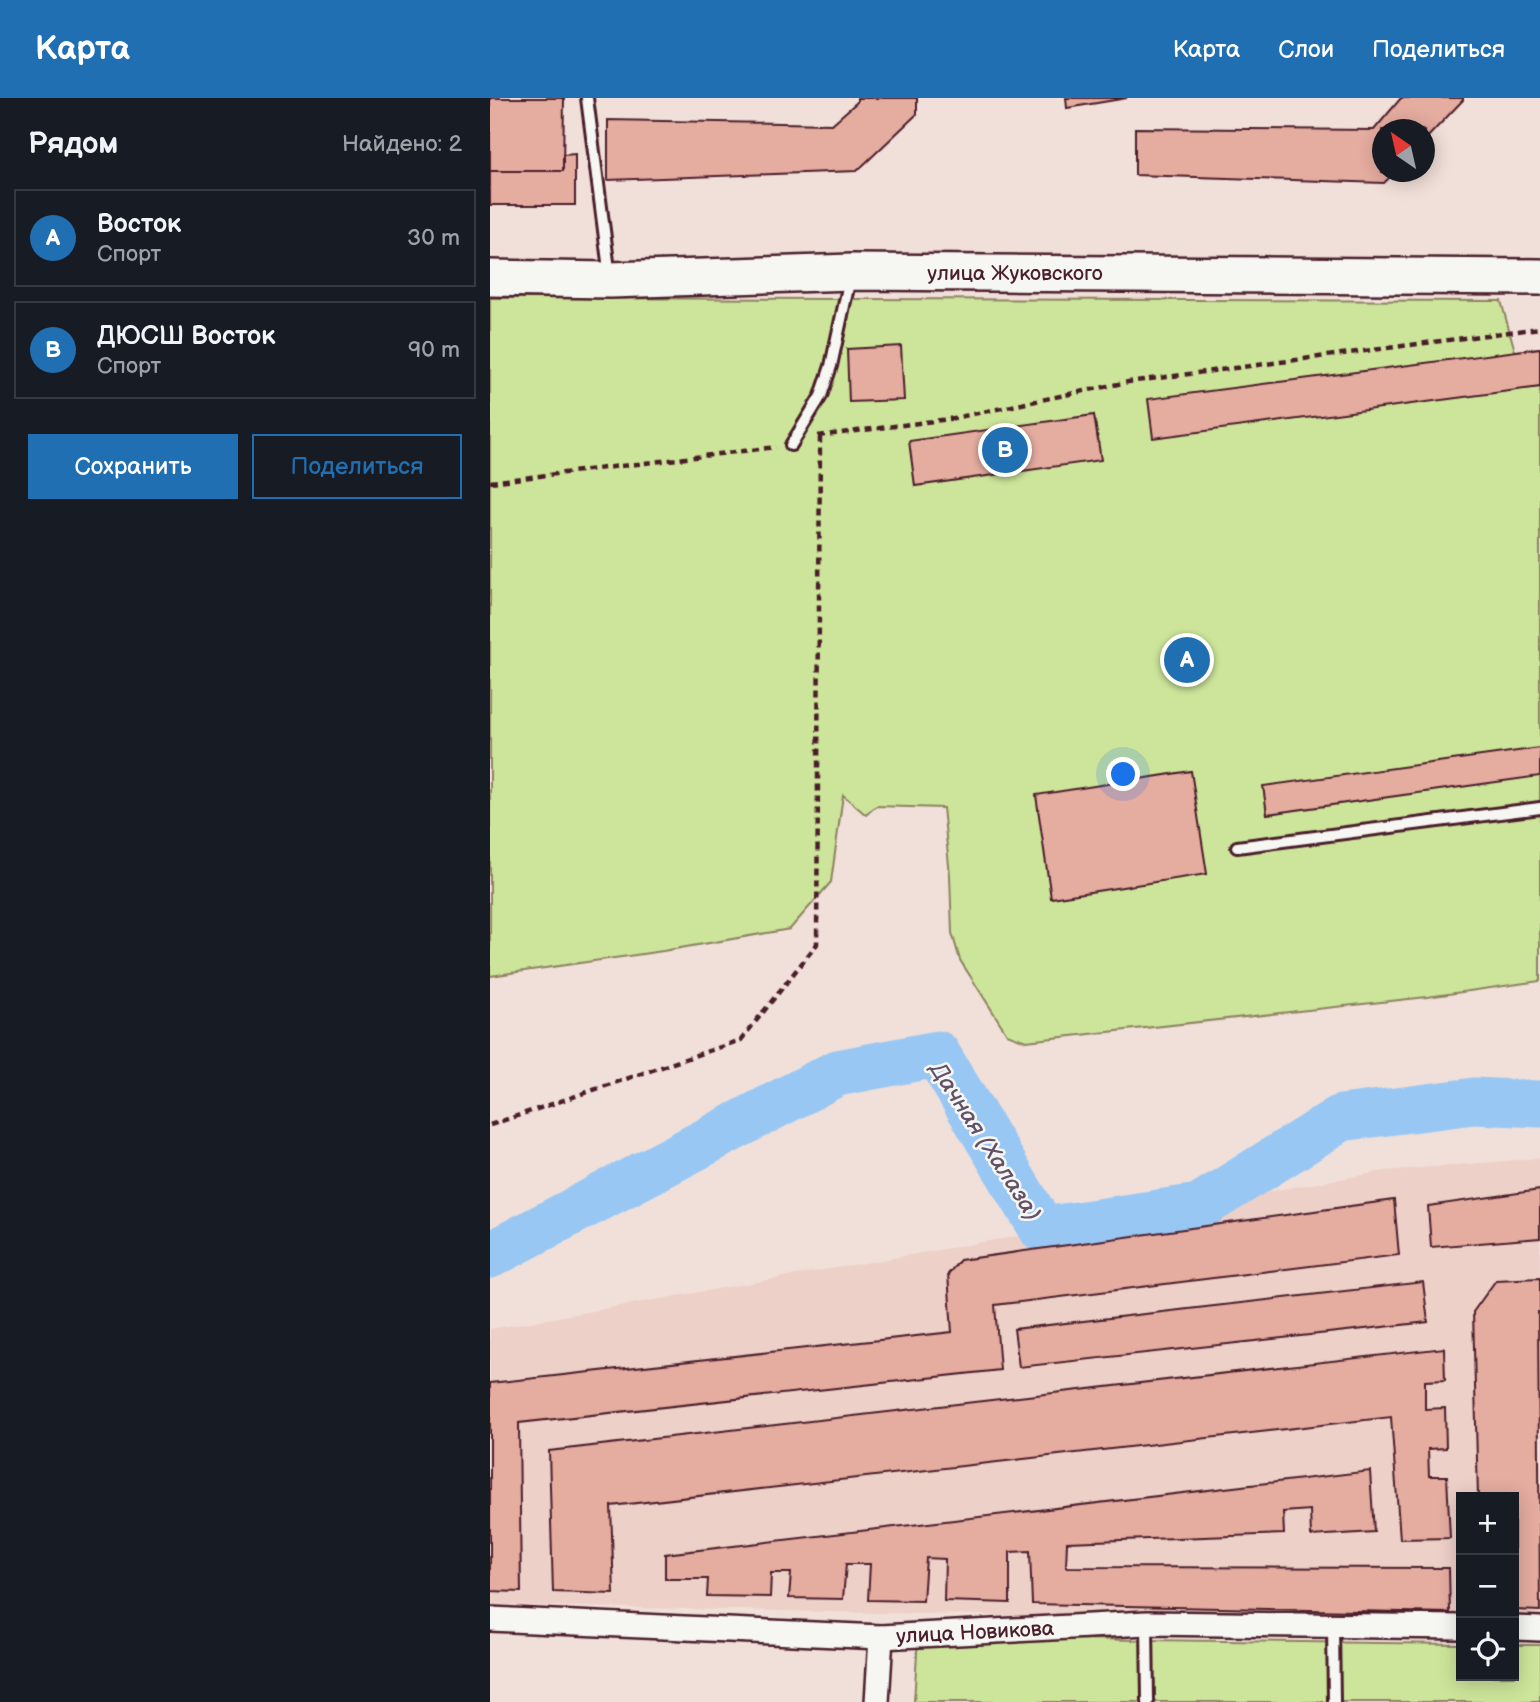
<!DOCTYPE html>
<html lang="ru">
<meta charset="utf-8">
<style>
:root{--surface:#171b24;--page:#242831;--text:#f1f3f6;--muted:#9ea1a6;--line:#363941;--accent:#1f6fb2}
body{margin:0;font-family:"Balsamiq Sans",sans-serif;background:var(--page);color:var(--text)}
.controls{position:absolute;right:21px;bottom:21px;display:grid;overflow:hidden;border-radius:0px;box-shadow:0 4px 18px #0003}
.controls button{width:63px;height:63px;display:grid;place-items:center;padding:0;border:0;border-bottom:2px solid var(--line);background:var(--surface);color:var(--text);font:35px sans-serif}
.compass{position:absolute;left:882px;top:21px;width:63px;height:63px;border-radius:50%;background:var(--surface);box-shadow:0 4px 18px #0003;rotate:326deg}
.you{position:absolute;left:634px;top:677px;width:24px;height:24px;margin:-18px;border:5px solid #fff;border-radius:50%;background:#1a73e8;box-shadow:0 0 0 10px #1a73e833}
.badge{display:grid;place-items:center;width:46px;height:46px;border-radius:50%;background:var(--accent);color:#fff;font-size:23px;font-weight:700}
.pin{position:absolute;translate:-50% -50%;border:4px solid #fff;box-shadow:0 2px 7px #0006}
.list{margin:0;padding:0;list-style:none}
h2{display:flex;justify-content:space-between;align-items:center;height:91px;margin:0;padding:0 28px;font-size:30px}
h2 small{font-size:23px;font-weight:400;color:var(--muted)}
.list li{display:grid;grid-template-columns:46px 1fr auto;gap:21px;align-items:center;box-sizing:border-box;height:98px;margin:0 14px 14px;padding:0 14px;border:2px solid var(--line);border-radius:0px}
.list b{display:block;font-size:26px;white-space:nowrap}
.list p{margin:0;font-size:23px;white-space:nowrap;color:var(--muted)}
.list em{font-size:23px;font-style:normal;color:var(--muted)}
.actions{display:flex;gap:14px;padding:21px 28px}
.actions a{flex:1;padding:16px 0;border:2px solid var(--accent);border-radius:0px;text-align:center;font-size:24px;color:var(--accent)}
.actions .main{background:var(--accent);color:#fff}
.icon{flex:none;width:38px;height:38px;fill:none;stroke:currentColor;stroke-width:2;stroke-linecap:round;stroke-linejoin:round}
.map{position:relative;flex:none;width:1050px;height:1604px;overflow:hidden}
header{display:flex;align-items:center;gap:42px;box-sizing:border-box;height:98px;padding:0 35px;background:var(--accent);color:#fff}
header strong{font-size:33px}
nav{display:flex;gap:38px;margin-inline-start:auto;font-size:24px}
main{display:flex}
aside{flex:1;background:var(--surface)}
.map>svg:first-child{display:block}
.built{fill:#edd0c8}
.green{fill:#cde59a;stroke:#8c8262;stroke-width:2}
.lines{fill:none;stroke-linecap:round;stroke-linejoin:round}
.river{stroke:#99c7f4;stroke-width:47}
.building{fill:#e5aca0;stroke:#4a1f2b;stroke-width:2}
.service-casing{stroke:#4a1f2b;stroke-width:16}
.minor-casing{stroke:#4a1f2b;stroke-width:28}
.primary-casing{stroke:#4a1f2b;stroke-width:40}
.path{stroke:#4a1f2b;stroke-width:4.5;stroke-dasharray:7 5;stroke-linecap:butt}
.service{stroke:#f6f6f2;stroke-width:10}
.minor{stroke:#f6f6f2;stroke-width:23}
.primary{stroke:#f6f6f2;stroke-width:35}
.labels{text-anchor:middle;stroke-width:5;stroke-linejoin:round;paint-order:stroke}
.street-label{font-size:21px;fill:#4a1f2b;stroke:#f6f6f2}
.water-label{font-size:23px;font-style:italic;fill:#625167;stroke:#f6f6f2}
</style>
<header>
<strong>Карта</strong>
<nav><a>Карта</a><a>Слои</a><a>Поделиться</a></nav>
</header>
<main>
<aside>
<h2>Рядом<small>Найдено: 2</small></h2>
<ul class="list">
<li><span class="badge">A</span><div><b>Восток</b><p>Спорт</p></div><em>30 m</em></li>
<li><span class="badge">B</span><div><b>ДЮСШ Восток</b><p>Спорт</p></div><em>90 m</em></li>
</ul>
<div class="actions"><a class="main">Сохранить</a><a>Поделиться</a></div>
</aside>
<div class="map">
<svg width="1050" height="1604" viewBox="0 0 1050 1604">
<rect width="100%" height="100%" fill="#f1e0d9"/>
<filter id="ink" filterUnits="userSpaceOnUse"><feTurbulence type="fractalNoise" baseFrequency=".0143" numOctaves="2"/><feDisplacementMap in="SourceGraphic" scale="14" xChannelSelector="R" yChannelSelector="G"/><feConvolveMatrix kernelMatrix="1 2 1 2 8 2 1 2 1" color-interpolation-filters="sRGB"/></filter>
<g filter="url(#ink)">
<path class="built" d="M1050 1060V1528H1024V1399H971V1527L0 1507V1231L895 1073Z"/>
<g class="green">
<path d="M0 200 1011 203 1025 253 1050 250V883L937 899 536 943 517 936 470 862 462 835 460 777 453 710 386 708 376 717 353 697 341 784 300 831 173 853 0 878Z"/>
<path d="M428 1539 971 1546V1578H1024V1547H1050V1604H424Z"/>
</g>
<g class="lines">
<path class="river" d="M0 1157 347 975 447 956 553 1132 709 1109 851 1020 984 1003 1050 1006"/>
</g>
<g class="building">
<path d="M0 0H74L73 73H0Z"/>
<path d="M367 0H427V16L367 73 118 82V22L342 26 367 4Z"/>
<path d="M576 0H637L577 10Z"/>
<path d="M911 0H973V2L934 43V32H892V74H905L894 85 645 77V30L884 32Z"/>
<path d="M85 56V107H0V73H73V57Z"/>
<path d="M411 248 414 302 359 304 357 251Z"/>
<path d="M1050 250V289L663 340 658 301Z"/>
<path d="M604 317 611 362 425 388 419 343Z"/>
<path d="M1050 650V678L777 716 773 688Z"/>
<path d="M701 673 717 776 561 800 546 697Z"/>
<path d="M1050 1092V1140L941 1149 938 1108Z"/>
<path d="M904 1102 909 1157 505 1207 510 1272 29 1325 31 1494 0 1493V1285L462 1234 458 1176 470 1162Z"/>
<path d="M1050 1180V1214H1048L1050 1513 1024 1512V1399H988L983 1214 1006 1182Z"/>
<path d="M933 1184 938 1224 529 1269 524 1231Z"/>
<path d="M954 1250 955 1282 935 1283V1311L955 1310 956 1350 938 1351 939 1378H957L960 1440 910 1441 901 1319 121 1408 124 1496 63 1494 59 1353Z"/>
<path d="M880 1373 884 1434 821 1438 820 1412 793 1414 794 1436 577 1444 576 1469 959 1470 960 1515 542 1506 540 1453 520 1454V1505L454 1503 455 1461 436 1460 433 1503 378 1502 380 1466H356L353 1501 299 1500 301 1475H281L280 1499 217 1498 218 1481H175V1456Z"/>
</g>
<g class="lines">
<defs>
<g id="service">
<path d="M97 0 120 179"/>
<path d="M301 347 331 298 341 268 360 180"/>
<path d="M747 749 1050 710"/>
<path d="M657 1525 658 1604"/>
<path d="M843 1527 844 1604"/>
</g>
<g id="minor">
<path d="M0 1521 391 1539 657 1525 971 1529"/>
<path d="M1024 1530 1050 1531"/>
<path d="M387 1604 391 1539"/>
</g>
<path id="primary" d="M0 180 120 182 362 174 1050 179"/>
</defs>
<use href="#service" class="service-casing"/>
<use href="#minor" class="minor-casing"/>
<use href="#primary" class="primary-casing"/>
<g class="path">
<path d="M328 338 459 321 638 284 1050 230"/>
<path d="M0 384 286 349"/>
<path d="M0 1027 251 942 327 846 330 338"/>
</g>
<use href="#service" class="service"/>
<use href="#minor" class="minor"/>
<use href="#primary" class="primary"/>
</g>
</g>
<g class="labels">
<g class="street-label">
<text x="525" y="182">улица Жуковского</text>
<text transform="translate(485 1534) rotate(-3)" y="7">улица Новикова</text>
</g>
<g class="water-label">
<text transform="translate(496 1043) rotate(57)" y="8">Дачная (Халаза)</text>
</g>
</g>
</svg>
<div class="controls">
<button>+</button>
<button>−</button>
<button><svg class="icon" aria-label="locate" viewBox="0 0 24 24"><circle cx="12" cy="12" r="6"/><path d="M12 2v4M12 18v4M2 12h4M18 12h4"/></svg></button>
</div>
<svg class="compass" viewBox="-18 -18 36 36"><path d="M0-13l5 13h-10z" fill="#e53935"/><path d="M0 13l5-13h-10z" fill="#9ea1a6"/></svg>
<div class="you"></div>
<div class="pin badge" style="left:697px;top:562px">A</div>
<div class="pin badge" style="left:515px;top:352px">B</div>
</div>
</main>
